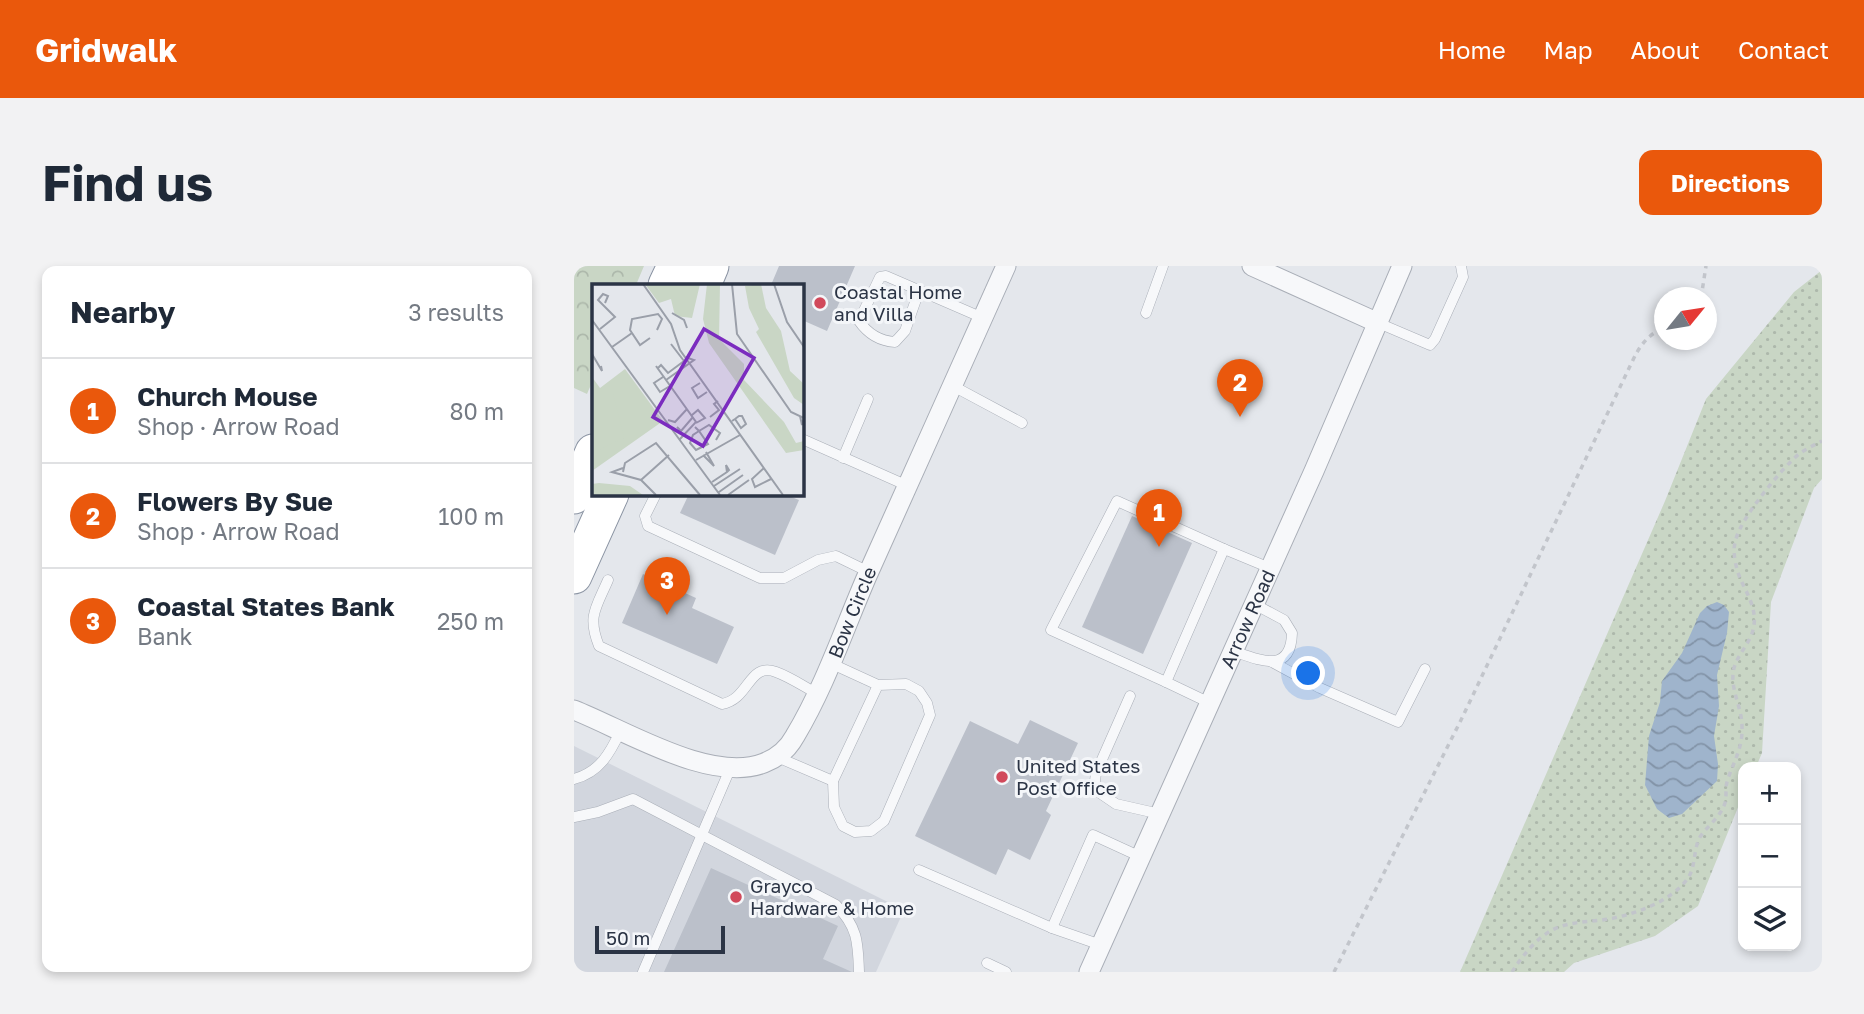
<!DOCTYPE html>
<meta charset="utf-8">
<style>
:root{--surface:#fff;--page:#f2f2f3;--text:#1f2937;--muted:#747a83;--line:#e0e1e3;--accent:#ea580c}
body{margin:0;font-family:"Golos Text",sans-serif;background:var(--page);color:var(--text)}
.controls{position:absolute;right:21px;bottom:21px;display:grid;overflow:hidden;border-radius:14px;box-shadow:0 4px 10px #0003}
.controls button{width:63px;height:63px;display:grid;place-items:center;padding:0;border:0;border-bottom:2px solid var(--line);background:var(--surface);color:var(--text);font:35px sans-serif}
.compass{position:absolute;left:1080px;top:21px;width:63px;height:63px;border-radius:50%;background:var(--surface);box-shadow:0 4px 10px #0003;rotate:60deg}
.scale{position:absolute;left:21px;bottom:18px;width:130px;box-sizing:border-box;padding-left:7px;border:4px solid #2b3445;border-top:0;font-size:19px;line-height:24px;white-space:nowrap;color:#2b3445;-webkit-text-stroke:5px #f4f6f9;paint-order:stroke}
.you{position:absolute;left:735px;top:408px;width:24px;height:24px;margin:-18px;border:5px solid #fff;border-radius:50%;background:#1a73e8;box-shadow:0 0 0 10px #1a73e833}
.badge{display:grid;place-items:center;width:46px;height:46px;border-radius:50%;background:var(--accent);color:#fff;font-size:23px;font-weight:700}
.pin{position:absolute;translate:-50% -58px;filter:drop-shadow(0 2px 4px #0008)}
.pin::after{content:'';position:absolute;top:37px;width:24px;height:21px;background:inherit;clip-path:polygon(0 0,100% 0,50% 100%)}
.list{margin:0;padding:0;list-style:none}
h2{display:flex;justify-content:space-between;align-items:center;height:91px;margin:0;padding:0 28px;font-size:30px}
h2 small{font-size:23px;font-weight:400;color:var(--muted)}
.list li{display:grid;grid-template-columns:46px 1fr auto;gap:21px;align-items:center;box-sizing:border-box;height:105px;padding:0 28px;border-top:2px solid var(--line)}
.list b{display:block;font-size:26px;white-space:nowrap}
.list p{margin:0;font-size:23px;white-space:nowrap;color:var(--muted)}
.list em{font-size:23px;font-style:normal;color:var(--muted)}
.icon{flex:none;width:38px;height:38px;fill:none;stroke:currentColor;stroke-width:2;stroke-linecap:round;stroke-linejoin:round}
.map{position:relative;flex:none;width:1248px;height:706px;overflow:hidden;border-radius:14px}
header{display:flex;align-items:center;gap:42px;box-sizing:border-box;height:98px;padding:0 35px;background:var(--accent);color:#fff}
header strong{font-size:33px}
nav{display:flex;gap:38px;margin-inline-start:auto;font-size:24px}
.intro{display:flex;align-items:center;justify-content:space-between;box-sizing:border-box;height:168px;padding:0 42px}
h1{margin:0;font-size:49px}
.button{padding:18px 32px;border-radius:14px;background:var(--accent);color:#fff;font-size:24px;font-weight:700}
main{display:flex;gap:42px;padding:0 42px}
aside{flex:1;background:var(--surface);border-radius:14px;box-shadow:0 4px 10px #0003}
.map>svg:first-child{display:block}
.built{fill:#d2d6de}
.grass{fill:url(#grass-dots)}
.forest{fill:url(#forest-crowns)}
.water{fill:url(#water-waves)}
.building{fill:#bbc0ca}
.lines{fill:none;stroke-linecap:round;stroke-linejoin:round}
.lane-casing{stroke:#a9aeb7;stroke-width:11}
.street-casing{stroke:#a9aeb7;stroke-width:21}
.highway-casing{stroke:#8b94a3;stroke-width:37}
.path{stroke:#c2c5cb;stroke-width:3.5;stroke-dasharray:5 5;stroke-linecap:butt}
.lane{stroke:#f7f8fa;stroke-width:10}
.street{stroke:#f7f8fa;stroke-width:19}
.highway{stroke:#fff;stroke-width:35}
.poi-dot{fill:#d1495b;stroke:#f4f6f9;stroke-width:2.5}
.labels{text-anchor:middle;stroke-width:6;stroke-linejoin:round;paint-order:stroke}
.poi-label{font-size:19px;fill:#2b3445;stroke:#f4f6f9;text-anchor:start}
.street-label{font-size:19px;fill:#2b3445;stroke:#f4f6f9}
.inset-road{fill:none;stroke:#9a9fa9;stroke-width:2}
.view{fill:#7b2cbf;fill-opacity:0.15;stroke:#7b2cbf;stroke-width:3.5}
.inset-edge{fill:none;stroke:#2b3445;stroke-width:3.5}
</style>
<header>
<strong>Gridwalk</strong>
<nav><a>Home</a><a>Map</a><a>About</a><a>Contact</a></nav>
</header>
<div class="intro"><h1>Find us</h1><a class="button">Directions</a></div>
<main>
<aside>
<h2>Nearby<small>3 results</small></h2>
<ul class="list">
<li><span class="badge">1</span><div><b>Church Mouse</b><p>Shop · Arrow Road</p></div><em>80 m</em></li>
<li><span class="badge">2</span><div><b>Flowers By Sue</b><p>Shop · Arrow Road</p></div><em>100 m</em></li>
<li><span class="badge">3</span><div><b>Coastal States Bank</b><p>Bank</p></div><em>250 m</em></li>
</ul>
</aside>
<div class="map">
<svg width="1248" height="706" viewBox="0 0 1248 706">
<defs>
<pattern id="grass-dots" width="8" height="8" patternUnits="userSpaceOnUse" patternTransform="scale(1.75)"><rect width="8" height="8" fill="#c9d6c5"/><path d="M2 2h.1M6 6h.1" fill="none" stroke="#adb8ab" stroke-width="1.8" stroke-linecap="round"/></pattern>
<pattern id="forest-crowns" width="20" height="18" patternUnits="userSpaceOnUse" patternTransform="scale(1.75)"><rect width="20" height="18" fill="#c9d6c5"/><path d="M2 6a3 3 0 1 1 6 0M12 15a3 3 0 1 1 6 0" fill="none" stroke="#adb8ab"/></pattern>
<pattern id="water-waves" width="16" height="10" patternUnits="userSpaceOnUse" patternTransform="scale(1.75)"><rect width="16" height="10" fill="#9fb4cc"/><path d="M0 5q4-4 8 0t8 0" fill="none" stroke="#8293a7"/></pattern>
</defs>
<rect width="100%" height="100%" fill="#e4e7ec"/>
<path class="built" d="M0 480 330 644 302 706H0Z"/>
<path class="grass" d="M1248 4V213L1240 222 1197 336 1188 487 1182 501H1169V529L1124 640 1081 670 1000 697 990 706H886L1091 235 1132 133 1220 26Z"/>
<path class="forest" d="M0 0H70L62 19H19V114L13 128 0 122Z"/>
<path class="water" d="M1143 336 1150 339 1155 346 1153 367 1143 409 1145 440 1140 470 1144 498 1143 515 1108 548 1095 552 1083 543 1071 519 1075 470 1086 436 1088 415 1108 387 1126 347 1133 340Z"/>
<g class="building">
<path d="M205 0H281L253 65 228 54V19H197Z"/>
<path d="M115 228H210L225 234 201 289 106 247Z"/>
<path d="M558 250 618 277 569 388 508 361Z"/>
<path d="M69 308 122 332 118 342 160 361 143 398 48 357Z"/>
<path d="M456 454 504 477 472 545 477 549 456 594 434 583 422 609 341 570 396 455 444 478Z"/>
<path d="M137 602 264 660 249 693 278 706H90Z"/>
</g>
<g class="lines">
<defs>
<g id="lane">
<path d="M345 25 331 65 321 76C305 75 294 68 285 55L306 11 312 10 409 52"/>
<path d="M572 47 589 0"/>
<path d="M802 56 856 79 861 73 889 11 887 0"/>
<path d="M379 120 448 157"/>
<path d="M228 173 334 220"/>
<path d="M269 192 294 133"/>
<path d="M82 228 71 250 74 260 186 312H210L244 294 262 290 295 306"/>
<path d="M34 314C22 342 13 350 25 380L148 438C176 433 174 396 202 406 216 411 229 420 242 427"/>
<path d="M659 385C685 394 717 409 718 367L710 354 680 338"/>
<path d="M698 396 746 422 824 456 851 403"/>
<path d="M256 397 304 419 332 418 345 425 353 437 356 449 310 555 297 565 281 566 269 560 260 541 259 515 304 419"/>
<path d="M592 416 477 364 543 235 650 283"/>
<path d="M556 430 522 507 520 523 542 538 586 548"/>
<path d="M636 437 592 416 650 283 696 302"/>
<path d="M203 491 259 515"/>
<path d="M0 513C26 506 36 487 47 464"/>
<path d="M0 551 24 546 59 533 262 639C284 661 284 677 285 706"/>
<path d="M345 604 478 662 519 569 567 591"/>
<path d="M478 662 527 679"/>
<path d="M413 697 432 706"/>
<path d="M69 706 156 503"/>
</g>
<g id="street">
<path d="M678 0 802 56"/>
<path id="s1" d="M0 444C51 464 137 518 190 497 203 492 214 483 221 470 251 420 270 363 293 310 339 207 386 103 432 0"/>
<path id="s2" d="M515 706 740 205 828 0"/>
</g>
<g id="highway">
<path d="M92 19 101 0"/>
<path d="M129 19 137 0"/>
<path d="M0 230 19 186"/>
<path d="M0 310 37 228"/>
</g>
</defs>
<use href="#lane" class="lane-casing"/>
<use href="#street" class="street-casing"/>
<use href="#highway" class="highway-casing"/>
<g class="path">
<path d="M1127 32 1132 0"/>
<path d="M760 706 887 454 1058 96C1066 79 1073 70 1090 61"/>
<path d="M938 706C948 690 962 673 978 664 996 655 1016 656 1035 653 1062 648 1098 635 1114 612 1122 600 1119 584 1126 571 1134 559 1146 552 1151 537 1153 530 1151 523 1153 516 1159 496 1169 483 1168 460 1168 441 1155 422 1160 402 1164 387 1178 376 1180 359 1183 336 1166 320 1162 299 1160 290 1159 282 1162 273 1167 252 1208 202 1225 188 1232 183 1240 179 1248 175"/>
</g>
<use href="#lane" class="lane"/>
<use href="#street" class="street"/>
<use href="#highway" class="highway"/>
</g>
<g class="poi-dot">
<circle cx="246" cy="37" r="7"/>
<circle cx="428" cy="511" r="7"/>
<circle cx="162" cy="631" r="7"/>
</g>
<g class="labels">
<g class="poi-label">
<text x="260" y="33">Coastal Home<tspan x="260" dy="22">and Villa</tspan></text>
<text x="442" y="507">United States<tspan x="442" dy="22">Post Office</tspan></text>
<text x="176" y="627">Grayco<tspan x="176" dy="22">Hardware &amp; Home</tspan></text>
</g>
<g class="street-label">
<text dy="7" stroke="none"><textPath href="#s1" startOffset="380">Bow Circle</textPath></text>
<text dy="7" stroke="none"><textPath href="#s2" startOffset="387">Arrow Road</textPath></text>
</g>
</g>
<g transform="translate(18 18)">
<rect width="212" height="212" fill="#e4e7ec"/>
<path d="M115 0H128L127 55 152 80V96L192 138 204 159 212 157V166L194 169 117 59 111 35ZM169 0 174 24 189 47 198 87 212 100V121L202 114 164 48 167 45 157 24 153 2ZM7 199 38 202 51 211H0V200Z" fill="#c9d6c5"/>
<path d="M53 0H108L100 34 83 32 79 15 67 19ZM33 85 71 137 0 187V93L8 104Z" fill="#c9d6c5"/>
<path d="M21 110 32 154 0 169 2 129Z" fill="#c9d6c5"/>
<path class="inset-road" d="M51 0 79 40 88 66 191 211M140 0 145 50 199 128 212 134 210 141 208 132M182 0 195 38 212 63M80 29 92 36 95 44M0 36 128 211M8 45 23 33 6 16 11 10 16 12 13 19M58 54 48 61 38 46 40 35 66 30 70 35 65 46M20 63 40 49M0 70 10 87 9 82M64 82 104 138 88 155M66 84 69 81 76 89 92 77 79 60M71 93 62 99 68 108 78 102M74 96 102 76 93 73M108 99 100 104 106 114 115 108M100 131 106 126 113 134 104 139M118 133 127 126 122 120 126 117M76 136 83 138 95 125M140 137 143 135 147 132H150L154 140 149 144 143 135M85 143 89 147 101 133M103 143 107 147 116 160 104 166 98 159 101 151 107 147 117 141 128 149 124 156M111 171 122 182 114 168M104 176 148 151M31 184 20 188 49 196 64 211M172 184 160 195 163 203 179 195M31 188 33 179 64 159 108 211M49 196 77 171M120 198 135 188 137 186 134 181 135 188M122 202 148 185M127 208 151 191M136 211 157 196"/>
<path class="view" d="M112 45 162 74 111 162 61 133Z"/>
<rect width="212" height="212" class="inset-edge"/>
</g>
</svg>
<div class="controls">
<button>+</button>
<button>−</button>
<button><svg class="icon" aria-label="layers" viewBox="0 0 24 24"><path d="M12 4l9 5-9 5-9-5zM3 14l9 5 9-5"/></svg></button>
</div>
<svg class="compass" viewBox="-18 -18 36 36"><path d="M0-13l5 13h-10z" fill="#e53935"/><path d="M0 13l5-13h-10z" fill="#747a83"/></svg>
<div class="scale">50 m</div>
<div class="you"></div>
<div class="pin badge" style="left:585px;top:281px">1</div>
<div class="pin badge" style="left:666px;top:151px">2</div>
<div class="pin badge" style="left:93px;top:349px">3</div>
</div>
</main>
